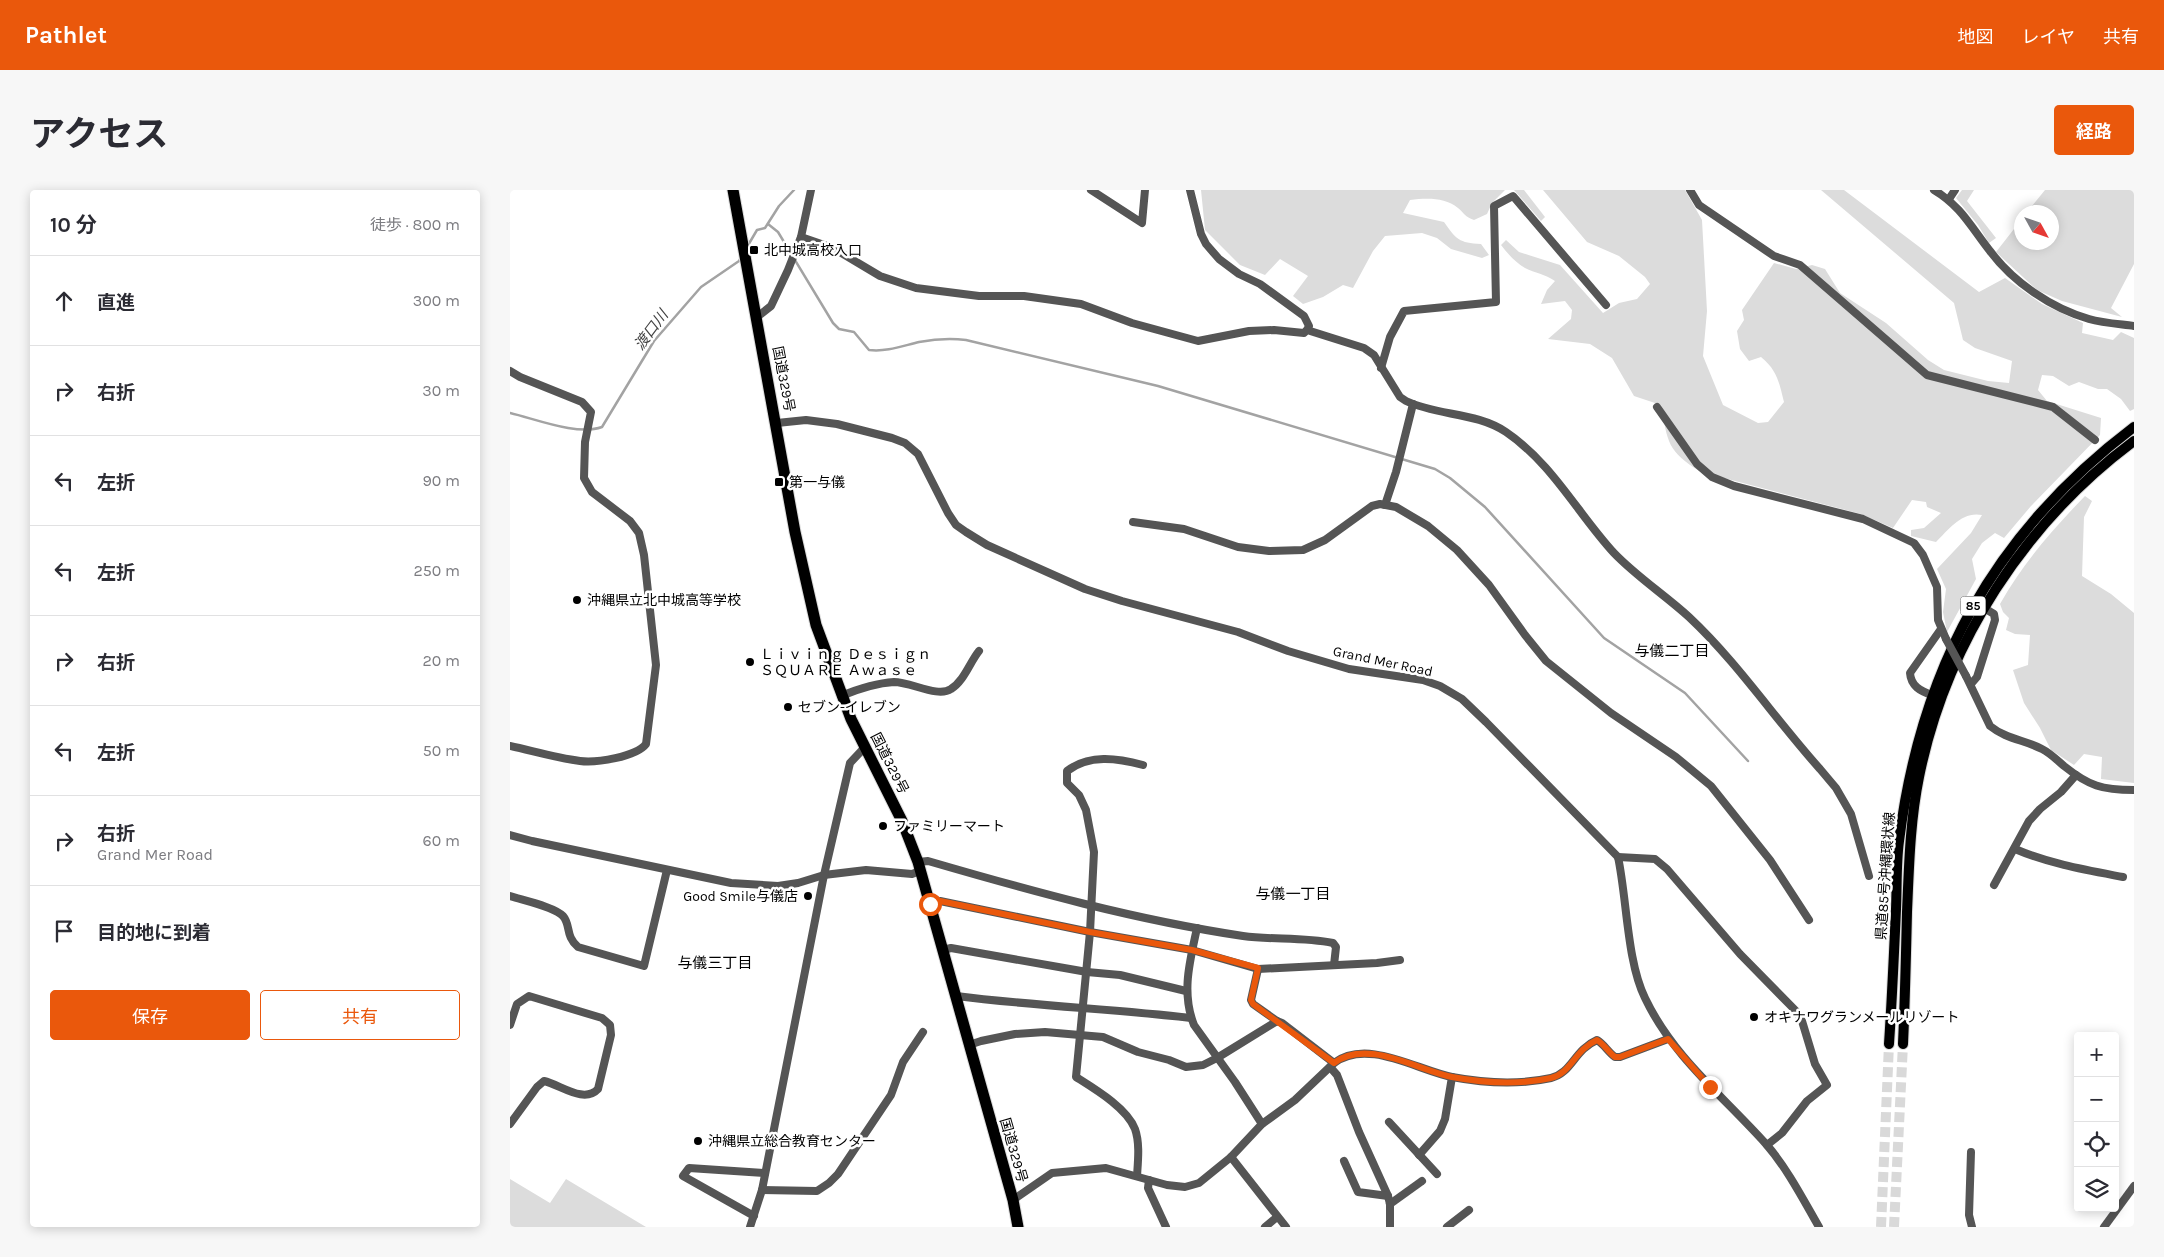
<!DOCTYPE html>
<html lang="ja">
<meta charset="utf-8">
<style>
:root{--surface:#fff;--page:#f7f7f7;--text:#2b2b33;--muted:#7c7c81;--line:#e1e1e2;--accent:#ea580c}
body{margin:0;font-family:Karla,"Noto Sans JP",sans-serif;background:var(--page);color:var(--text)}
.controls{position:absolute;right:15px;bottom:15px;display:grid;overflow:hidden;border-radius:5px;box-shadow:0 2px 12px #0003}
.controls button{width:45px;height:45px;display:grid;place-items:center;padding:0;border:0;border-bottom:1px solid var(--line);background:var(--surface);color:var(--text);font:25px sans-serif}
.compass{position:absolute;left:1504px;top:15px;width:45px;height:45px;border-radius:50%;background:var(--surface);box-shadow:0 2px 12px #0003;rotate:130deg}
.stop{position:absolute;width:15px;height:15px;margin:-11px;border:4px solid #ea580c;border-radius:50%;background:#fff}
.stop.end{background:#ea580c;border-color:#fff;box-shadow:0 1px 5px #0008}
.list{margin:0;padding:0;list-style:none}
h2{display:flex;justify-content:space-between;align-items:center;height:65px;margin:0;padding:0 20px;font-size:21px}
h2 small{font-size:16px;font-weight:400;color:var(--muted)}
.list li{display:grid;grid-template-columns:32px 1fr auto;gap:15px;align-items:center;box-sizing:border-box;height:90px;padding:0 20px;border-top:1px solid var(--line)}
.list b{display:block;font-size:19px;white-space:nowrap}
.list p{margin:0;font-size:16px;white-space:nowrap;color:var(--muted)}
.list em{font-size:16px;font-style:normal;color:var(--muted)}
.actions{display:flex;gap:10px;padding:15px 20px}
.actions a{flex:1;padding:11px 0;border:1px solid var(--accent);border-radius:5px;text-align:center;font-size:18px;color:var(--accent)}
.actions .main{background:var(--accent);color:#fff}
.icon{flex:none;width:28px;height:28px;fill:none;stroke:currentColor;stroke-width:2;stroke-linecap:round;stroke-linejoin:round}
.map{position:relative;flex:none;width:1624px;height:1037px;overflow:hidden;border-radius:5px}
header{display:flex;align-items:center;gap:30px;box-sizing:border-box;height:70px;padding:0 25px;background:var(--accent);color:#fff}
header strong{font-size:24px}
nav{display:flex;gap:28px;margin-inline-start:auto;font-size:18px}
.intro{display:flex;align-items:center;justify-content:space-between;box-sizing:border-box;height:120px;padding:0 30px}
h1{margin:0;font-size:35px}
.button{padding:12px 22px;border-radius:5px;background:var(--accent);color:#fff;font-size:18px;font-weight:700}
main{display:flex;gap:30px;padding:0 30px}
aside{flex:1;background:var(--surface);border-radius:5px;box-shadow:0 2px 12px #0003}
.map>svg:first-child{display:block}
.green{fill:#dcdcdc}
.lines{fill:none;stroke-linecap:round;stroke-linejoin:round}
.stream{stroke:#a3a3a3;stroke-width:2.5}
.major-tunnel{stroke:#d9d9d9;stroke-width:10;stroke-dasharray:10 5;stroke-linecap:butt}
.major-casing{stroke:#dbdbdb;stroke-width:12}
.highway-casing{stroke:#dbdbdb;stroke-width:13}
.minor{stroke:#555;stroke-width:8}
.major{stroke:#000;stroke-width:10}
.highway{stroke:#000;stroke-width:11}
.minor-bridge{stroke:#555;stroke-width:8}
.route{stroke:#ea580c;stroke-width:6}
.poi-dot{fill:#000;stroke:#fff;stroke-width:2}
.labels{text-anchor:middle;stroke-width:5;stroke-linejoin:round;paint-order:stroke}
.shield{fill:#fff;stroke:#4c4c4c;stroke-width:1}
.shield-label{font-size:12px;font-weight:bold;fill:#000}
.poi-label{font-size:14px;fill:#000;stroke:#fff;text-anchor:start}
.street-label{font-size:14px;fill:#000;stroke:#fff}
.water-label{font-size:15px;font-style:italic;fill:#444;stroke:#fff}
.neighbourhood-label{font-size:15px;fill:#000;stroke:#fff}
</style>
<header>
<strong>Pathlet</strong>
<nav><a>地図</a><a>レイヤ</a><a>共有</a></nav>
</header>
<div class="intro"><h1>アクセス</h1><a class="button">経路</a></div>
<main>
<aside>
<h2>10 分<small>徒歩 · 800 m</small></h2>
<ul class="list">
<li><svg class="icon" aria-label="ahead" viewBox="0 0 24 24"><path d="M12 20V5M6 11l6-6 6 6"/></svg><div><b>直進</b></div><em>300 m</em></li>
<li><svg class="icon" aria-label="right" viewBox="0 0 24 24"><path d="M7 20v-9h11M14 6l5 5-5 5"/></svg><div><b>右折</b></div><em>30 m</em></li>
<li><svg class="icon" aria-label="left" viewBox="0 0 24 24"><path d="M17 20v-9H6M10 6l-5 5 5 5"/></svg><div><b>左折</b></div><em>90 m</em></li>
<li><svg class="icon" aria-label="left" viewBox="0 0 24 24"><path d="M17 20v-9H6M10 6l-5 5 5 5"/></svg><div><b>左折</b></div><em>250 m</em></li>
<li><svg class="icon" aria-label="right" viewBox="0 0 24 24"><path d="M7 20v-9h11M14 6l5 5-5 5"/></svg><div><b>右折</b></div><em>20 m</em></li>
<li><svg class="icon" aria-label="left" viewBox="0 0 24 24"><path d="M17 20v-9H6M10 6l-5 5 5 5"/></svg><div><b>左折</b></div><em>50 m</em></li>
<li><svg class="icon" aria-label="right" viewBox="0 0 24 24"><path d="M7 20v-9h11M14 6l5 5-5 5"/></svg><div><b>右折</b><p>Grand Mer Road</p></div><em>60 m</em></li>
<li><svg class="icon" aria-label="arrive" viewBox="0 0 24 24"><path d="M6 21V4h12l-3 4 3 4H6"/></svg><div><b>目的地に到着</b></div></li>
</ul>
<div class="actions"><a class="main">保存</a><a>共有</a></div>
</aside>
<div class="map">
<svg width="1624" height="1037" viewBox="0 0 1624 1037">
<rect width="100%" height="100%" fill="#fff"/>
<g class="green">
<path d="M691 0H995L982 13 977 24 964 30C955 27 954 23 948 18 935 7 916 8 900 10L893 23 934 32C946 49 949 53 971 54L979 65 972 68 941 59 927 48 912 43 875 46 863 61 843 98 833 95 813 107 793 114 783 106 798 86 770 69 755 85 730 75 695 40Z"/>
<path d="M1004 0H1014L1035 27 1031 31Z"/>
<path d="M1033 0H1175L1192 30 1197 121 1193 166 1213 215 1248 233 1258 232 1274 212C1269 192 1267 180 1251 167L1239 171 1230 159 1227 141 1234 130 1232 120 1264 73 1286 79 1302 75 1315 79 1330 103 1376 133 1418 170 1434 180 1478 191 1499 193 1502 171 1465 158 1453 150 1444 113 1311 0H1334L1469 102 1495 88 1532 114 1573 133 1572 143 1603 150 1611 142 1624 148V219L1620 221 1611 209 1597 199H1588L1569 192 1559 196 1543 186 1532 185 1528 200 1537 211 1591 228 1590 245 1521 316 1494 348 1485 343 1472 353 1462 369 1466 389 1437 442 1433 422 1436 399 1427 379 1461 343 1472 325C1452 321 1439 339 1426 352L1401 346V340L1414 338 1431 323 1417 317 1416 312 1402 310 1383 338 1351 324 1191 282C1157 261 1158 253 1151 215L1124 206 1102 168 1080 154 1038 149 1061 129 1062 120 1055 111 1031 114 1037 100 1045 91C1035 84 1025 83 1015 78 1005 72 998 64 991 55L996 50 1009 62 1050 75 1093 123 1109 113 1127 109 1140 94 1135 87 1109 66 1077 52Z"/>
<path d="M1452 0H1464L1457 11 1486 48 1479 53 1468 35 1446 8Z"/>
<path d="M1535 0H1624V74L1601 118 1612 127 1552 111 1527 100 1486 62 1511 30 1512 52H1542V22H1517Z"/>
<path d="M1575 306 1582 311 1574 327 1572 386 1601 404 1624 423V593L1591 589 1592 567 1574 564 1564 575 1541 560 1530 538 1514 513 1503 480 1518 475 1520 445 1505 444 1496 440 1499 428 1493 422 1490 414C1513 373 1543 339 1575 306Z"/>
<path d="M0 989 40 1013 56 989 136 1037H0Z"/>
</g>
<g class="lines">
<g class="stream">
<path d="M258 34 268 42 323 133 329 139 344 142 359 160C377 162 392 156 409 152 425 149 440 148 456 150L648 196 925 279 940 288 975 317 1094 448 1175 503 1238 571"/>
<path d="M237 57 247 40 255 38 269 16 284 0"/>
<path d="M0 223C26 229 67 246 92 237L144 151 191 97 229 71 232 66"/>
</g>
<g class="major-tunnel">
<path d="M1371 1037 1379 854"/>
<path d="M1384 1037 1393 854"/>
</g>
<defs>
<g id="major">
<path d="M1379 854C1382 809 1384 764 1386 719 1387 696 1386 673 1389 651 1411 477 1484 343 1624 237"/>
<path d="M1393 854C1395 810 1396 766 1397 722 1399 677 1400 631 1409 587 1436 453 1515 332 1624 251"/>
</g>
<path id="highway" d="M223 0 285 342 306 435 341 529 392 631 408 672 503 1010 508 1037"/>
</defs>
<use href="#major" class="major-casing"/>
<use href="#highway" class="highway-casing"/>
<g class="minor">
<path d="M581 0 632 33 635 0"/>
<path d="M680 0 691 44 696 54 709 69 729 84 750 94 794 126 799 136 797 140"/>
<path d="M1180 0 1189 15 1264 66 1290 75 1417 185 1543 217 1585 250"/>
<path d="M1424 0C1451 16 1461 37 1480 61 1503 92 1541 118 1579 129 1593 133 1609 134 1624 136"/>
<path d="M1439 9 1445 0"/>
<path d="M291 47 323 58 370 86 406 98 469 106H514L571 114 622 133 688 151 739 141 764 140 794 143 797 140 854 158 864 165 890 207 896 211C928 226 966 222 996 242 1042 273 1068 324 1104 363 1127 387 1155 405 1179 427 1228 473 1265 529 1310 579L1326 598 1341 624 1359 686"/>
<path d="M247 127 261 116 278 80 291 47 301 0"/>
<path d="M871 178 880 147 894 121 986 112 984 16 1003 6 1096 115"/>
<path d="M0 181 10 187 72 212 81 222 75 252 74 288 82 302 120 331 129 343 134 365 146 475 136 554C126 567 86 573 70 571 46 568 23 561 0 556"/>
<path d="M1147 217 1187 274 1202 287 1224 296 1353 329 1404 353 1413 365 1427 397 1428 430 1436 449"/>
<path d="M267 233 296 230 327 234 382 248 395 253 408 264 438 323 446 335 456 342 477 355 575 399 612 411 728 442 778 461 839 479 913 490 930 496 952 509 976 532 1108 667C1117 709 1117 772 1135 808 1163 867 1213 906 1256 954 1277 978 1293 1009 1309 1037"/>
<path d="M875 315 886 282 903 214"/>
<path d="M623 332 674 339 728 357 759 361 793 360 815 350 862 316 870 314 886 317 918 336 947 360 979 395 1015 445 1036 471 1101 523 1166 567 1201 596 1260 670 1299 730"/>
<path d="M1456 486 1480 536C1496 549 1515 550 1532 559 1540 563 1547 570 1554 576 1579 596 1592 600 1624 600"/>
<path d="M1461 494 1467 487 1485 430 1484 424 1474 418"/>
<path d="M1422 505C1410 501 1401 496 1400 483L1431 439"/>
<path d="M331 506C348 499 367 493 384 492 401 492 428 508 441 499 454 491 460 472 469 461"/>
<path d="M0 645 22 651 221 693 268 696 288 693 314 685 356 680 402 684 410 681"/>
<path d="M1505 659C1540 674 1576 680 1613 687"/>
<path d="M1108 667 1145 669 1157 679 1230 764 1286 821 1292 831 1305 874 1317 895 1297 911 1272 943 1257 955"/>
<path d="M408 672 418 671C521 701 626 730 733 746 763 750 793 747 823 753L826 757 824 775"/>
<path d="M1484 695 1519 631 1530 619 1551 602 1566 585"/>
<path d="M0 706C12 710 45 717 53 726 61 735 55 746 68 757L134 776 157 680"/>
<path d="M420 714 430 711 580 742 682 760 748 779 867 773 890 770"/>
<path d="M687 738C680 771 671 802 684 835L725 892 752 934"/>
<path d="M433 760 441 758 577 782 610 785 676 801"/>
<path d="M748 779 741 810 743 814 767 831"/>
<path d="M446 806C525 816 603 819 681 828"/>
<path d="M0 835 7 814 19 806 92 828 100 835 101 845 88 899C74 914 51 895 34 891L27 897 0 934"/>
<path d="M459 855 471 851 505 844 535 842 593 847 628 862 659 870 676 877 693 875 707 868 767 831 772 833 824 873"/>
<path d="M820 877 827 885 849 942 878 1006 880 1014V1037"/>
<path d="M879 932 927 984"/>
<path d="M1461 962 1459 1025 1462 1037"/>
<path d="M909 965 930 941 935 929 942 887"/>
<path d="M721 967 776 1037"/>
<path d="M834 971 848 1002 878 1006"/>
<path d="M627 986C628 971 630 953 625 939 617 918 585 899 566 887L580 742 584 662 576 620 569 605 557 593V581C579 564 607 568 633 575"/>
<path d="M639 990 638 998 656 1037"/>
<path d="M252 1000 307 1001 319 993 328 984 381 905 393 872 413 842"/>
<path d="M503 1010 542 983 596 978 657 995 675 997 689 993 721 967 752 934 785 910 824 873C857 848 907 880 942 887 974 893 1009 895 1041 888 1062 883 1064 860 1087 850 1094 854 1098 862 1105 867H1110L1158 849"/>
<path d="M880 1014 912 991"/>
<path d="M244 1026 173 986 179 978 255 983"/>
<path d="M240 1037 252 1000 314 685 340 573 355 557"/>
<path d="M755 1037 767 1027"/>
<path d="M937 1037 959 1020"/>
<path d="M1594 1037 1624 996"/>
</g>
<use href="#major" class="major"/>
<use href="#highway" class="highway"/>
<path class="minor-bridge" d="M1436 449 1456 486"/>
</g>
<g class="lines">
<path class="route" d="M420 714 430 711 580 742 682 760 748 778 741 810 743 814 824 873C857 848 907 880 942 887 974 893 1009 895 1041 888 1062 883 1064 860 1087 850 1094 854 1098 862 1105 867H1110L1158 849 1200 897"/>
</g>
<g class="poi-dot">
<rect x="239" y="55" width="10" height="10" rx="2.5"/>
<rect x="264" y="287" width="10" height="10" rx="2.5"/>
<circle cx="67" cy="410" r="5"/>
<circle cx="240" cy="472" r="5"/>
<circle cx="278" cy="517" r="5"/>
<circle cx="373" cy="636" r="5"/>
<circle cx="298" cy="706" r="5"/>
<circle cx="1244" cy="827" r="5"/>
<circle cx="188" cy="951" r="5"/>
</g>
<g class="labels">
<rect class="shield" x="1450.5" y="406.5" width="25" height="19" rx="4"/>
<g class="shield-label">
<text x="1463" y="420">85</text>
</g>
<g class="poi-label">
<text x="254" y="65">北中城高校入口</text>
<text x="279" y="297">第一与儀</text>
<text x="77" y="415">沖縄県立北中城高等学校</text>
<text x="250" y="469">Ｌｉｖｉｎｇ Ｄｅｓｉｇｎ<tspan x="250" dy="16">ＳＱＵＡＲＥ Ａｗａｓｅ</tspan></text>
<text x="288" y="522">セブン-イレブン</text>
<text x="383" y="641">ファミリーマート</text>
<text x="288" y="711" text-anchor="end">Good Smile与儀店</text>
<text x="1254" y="832">オキナワグランメールリゾート</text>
<text x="198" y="956">沖縄県立総合教育センター</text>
</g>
<g class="street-label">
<text transform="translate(274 189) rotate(79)" y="5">国道329号</text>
<text transform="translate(873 471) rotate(12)" y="5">Grand Mer Road</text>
<text transform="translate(380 573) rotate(63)" y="5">国道329号</text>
<text transform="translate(1375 686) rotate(-86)" y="5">県道85号沖縄環状線</text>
<text transform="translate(504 960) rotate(74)" y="5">国道329号</text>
</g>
<g class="water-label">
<text transform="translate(141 140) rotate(-53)" y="5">渡口川</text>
</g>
<g class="neighbourhood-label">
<text x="1162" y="466">与儀二丁目</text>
<text x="783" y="709">与儀一丁目</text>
<text x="205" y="778">与儀三丁目</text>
</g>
</g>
</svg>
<div class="controls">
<button>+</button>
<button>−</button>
<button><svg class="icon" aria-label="locate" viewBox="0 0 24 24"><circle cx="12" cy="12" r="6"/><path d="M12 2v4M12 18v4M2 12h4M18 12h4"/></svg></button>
<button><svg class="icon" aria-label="layers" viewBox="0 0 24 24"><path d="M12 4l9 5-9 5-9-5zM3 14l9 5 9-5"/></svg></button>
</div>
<svg class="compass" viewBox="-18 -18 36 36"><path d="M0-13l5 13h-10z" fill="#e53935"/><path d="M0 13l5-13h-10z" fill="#7c7c81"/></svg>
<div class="stop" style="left:420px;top:714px"></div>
<div class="stop end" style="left:1200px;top:897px"></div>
</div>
</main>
